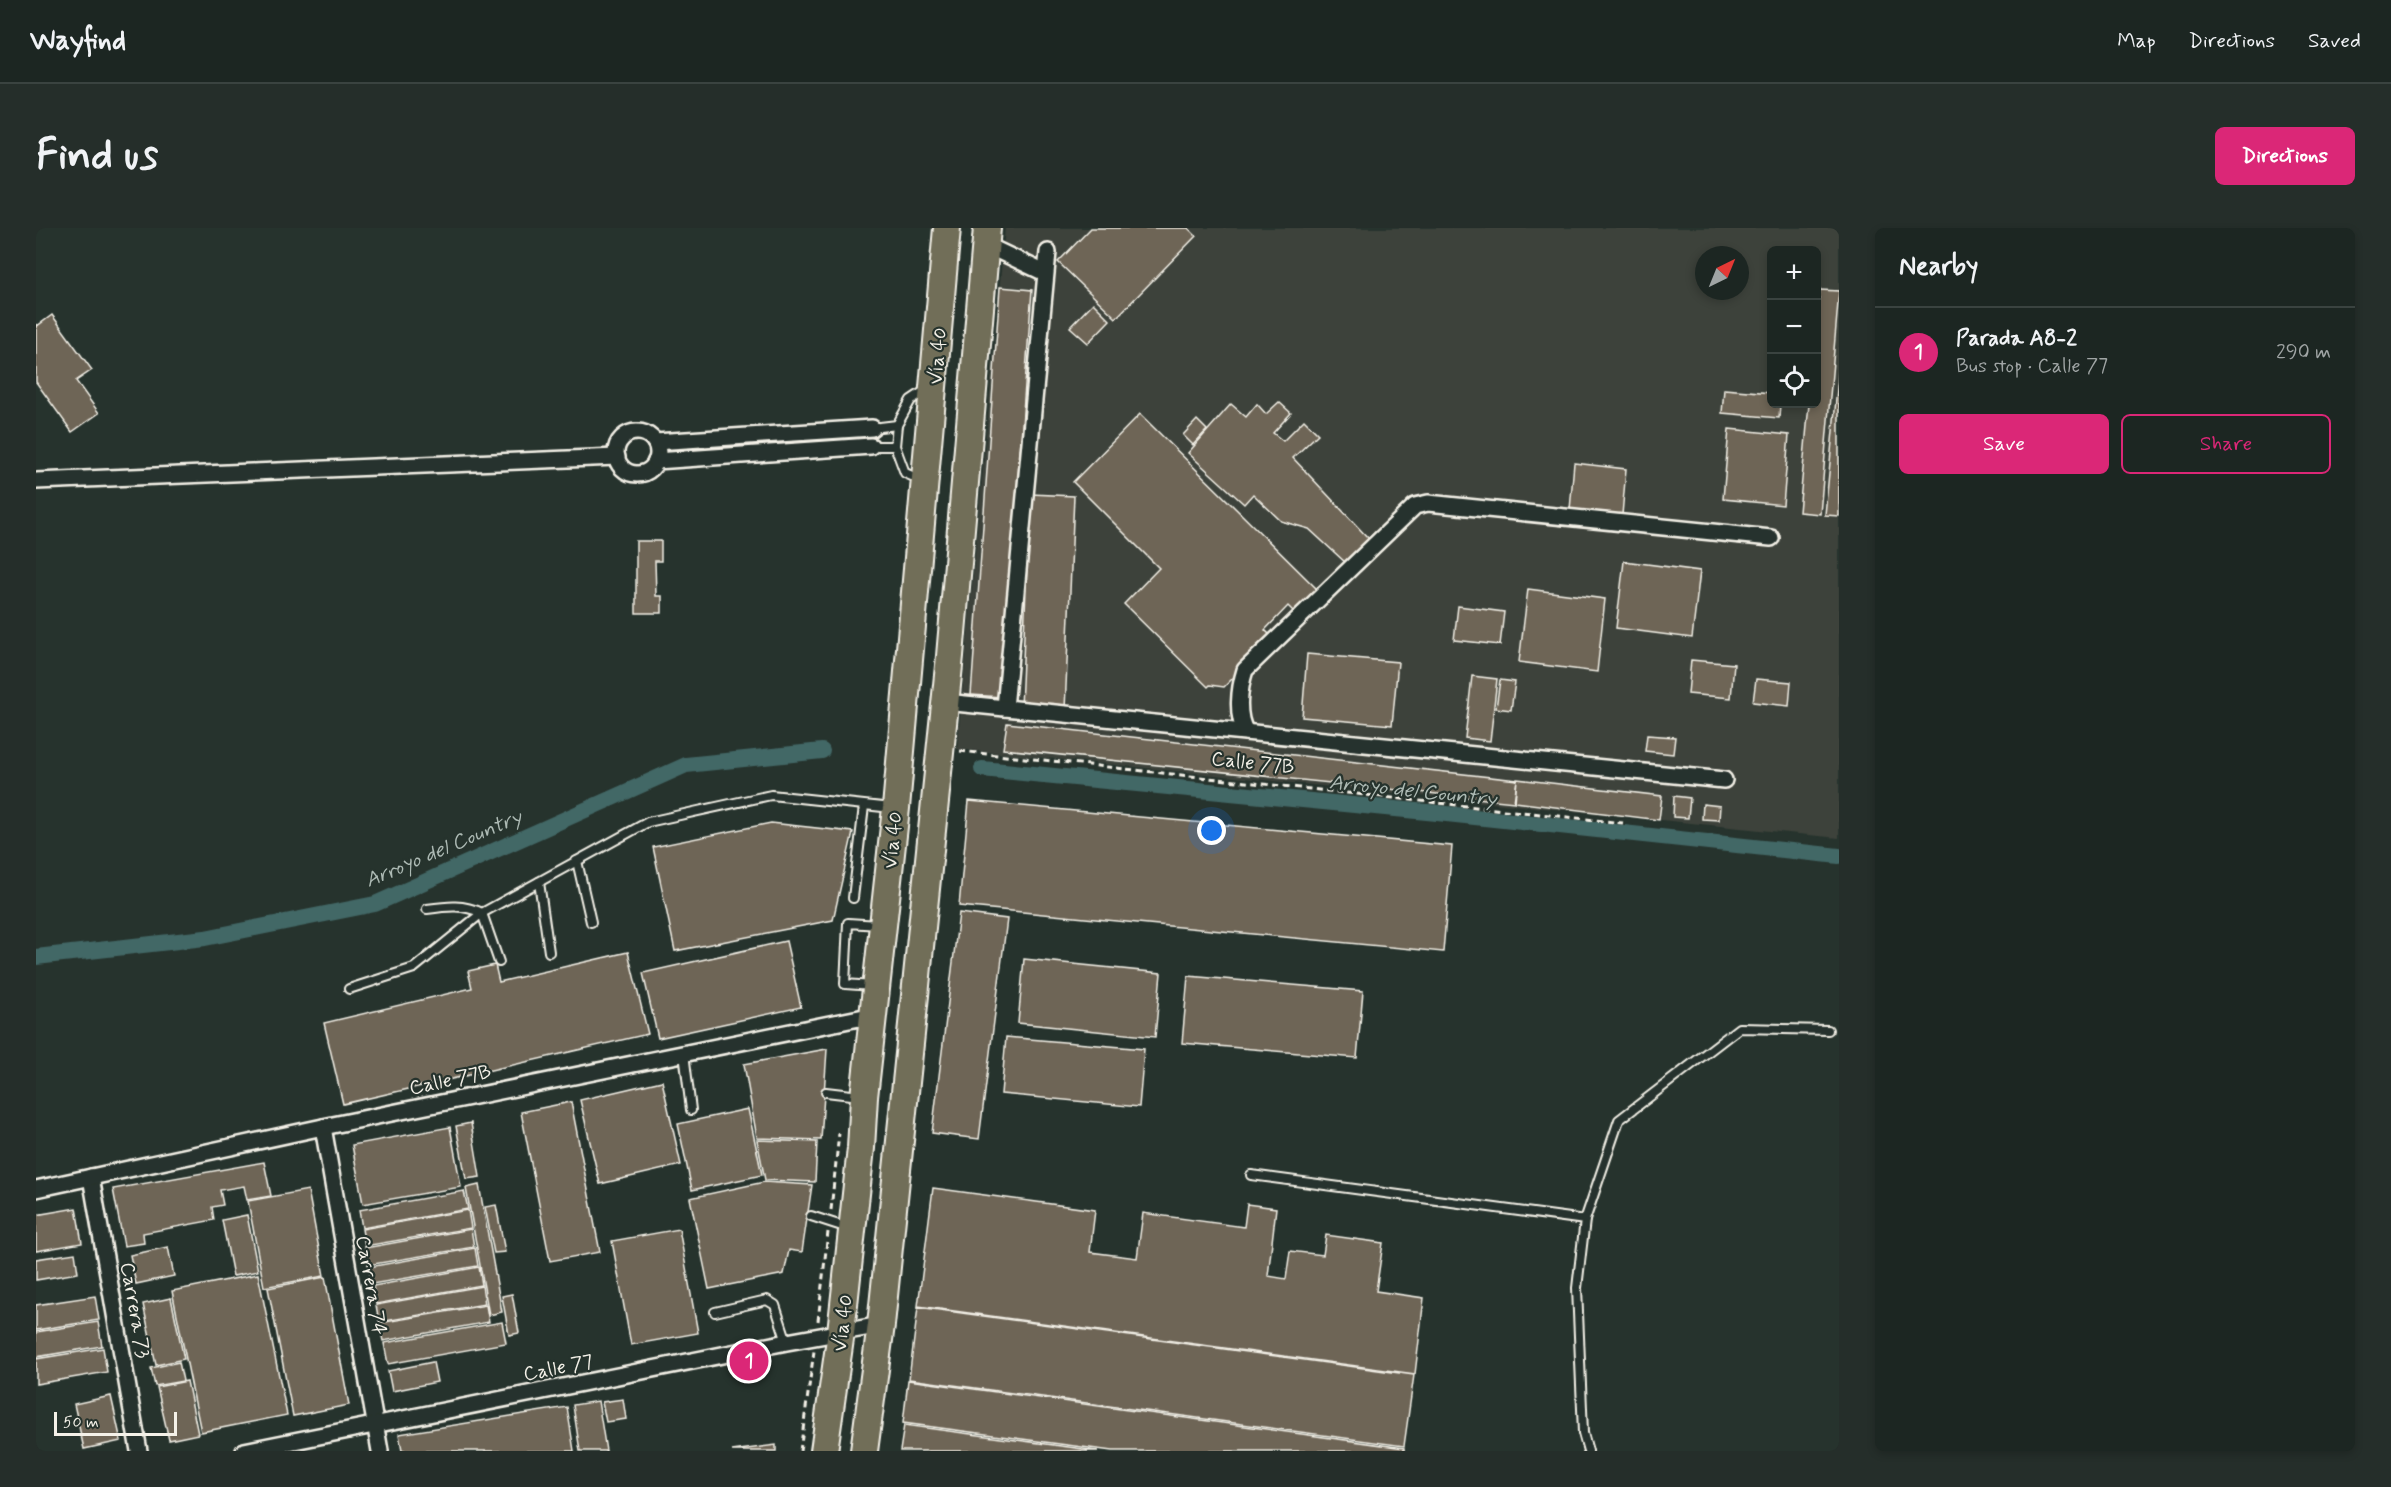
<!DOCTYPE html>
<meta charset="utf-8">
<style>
:root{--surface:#1c2622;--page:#252e2a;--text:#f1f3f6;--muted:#a0a5a5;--line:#3a4340;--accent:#db2777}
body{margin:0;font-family:Mynerve,sans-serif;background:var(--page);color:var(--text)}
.controls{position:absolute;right:18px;top:18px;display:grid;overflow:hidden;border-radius:9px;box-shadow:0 3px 9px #0003}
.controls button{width:54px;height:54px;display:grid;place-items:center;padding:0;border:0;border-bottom:2px solid var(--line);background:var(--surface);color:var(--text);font:30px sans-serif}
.compass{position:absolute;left:1659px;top:18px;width:54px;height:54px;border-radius:50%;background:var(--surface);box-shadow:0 3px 9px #0003;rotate:43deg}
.scale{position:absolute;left:18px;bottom:15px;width:123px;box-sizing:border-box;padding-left:6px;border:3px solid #f4f1e8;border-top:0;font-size:16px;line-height:21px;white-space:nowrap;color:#f4f1e8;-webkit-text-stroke:4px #26332d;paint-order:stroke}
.you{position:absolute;left:1176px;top:603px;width:21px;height:21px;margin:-15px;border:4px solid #fff;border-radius:50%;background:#1a73e8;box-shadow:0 0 0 9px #1a73e833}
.badge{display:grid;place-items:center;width:39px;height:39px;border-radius:50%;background:var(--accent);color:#fff;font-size:20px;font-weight:700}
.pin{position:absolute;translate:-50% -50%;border:3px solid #fff;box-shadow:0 2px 6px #0006}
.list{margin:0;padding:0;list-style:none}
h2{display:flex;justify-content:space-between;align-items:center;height:78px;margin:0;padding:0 24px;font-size:26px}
h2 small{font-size:20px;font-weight:400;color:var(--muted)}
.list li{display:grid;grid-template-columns:39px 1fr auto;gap:18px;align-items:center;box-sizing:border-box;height:90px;padding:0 24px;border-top:2px solid var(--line)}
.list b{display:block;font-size:22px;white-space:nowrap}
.list p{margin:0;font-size:20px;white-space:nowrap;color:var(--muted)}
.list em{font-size:20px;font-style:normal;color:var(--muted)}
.actions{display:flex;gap:12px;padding:18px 24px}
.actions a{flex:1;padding:14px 0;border:2px solid var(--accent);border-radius:9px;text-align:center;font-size:21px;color:var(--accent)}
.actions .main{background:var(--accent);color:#fff}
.icon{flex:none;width:33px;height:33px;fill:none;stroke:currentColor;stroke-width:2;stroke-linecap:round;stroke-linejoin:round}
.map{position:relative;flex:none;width:1803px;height:1223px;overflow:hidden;border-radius:9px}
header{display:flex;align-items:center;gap:36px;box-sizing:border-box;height:84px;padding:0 30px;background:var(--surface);border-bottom:2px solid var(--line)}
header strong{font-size:28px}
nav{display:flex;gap:33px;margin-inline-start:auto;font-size:21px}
.intro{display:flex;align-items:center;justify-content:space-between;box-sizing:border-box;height:144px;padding:0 36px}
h1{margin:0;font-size:42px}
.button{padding:15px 27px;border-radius:9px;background:var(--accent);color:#fff;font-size:21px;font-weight:700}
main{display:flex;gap:36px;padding:0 36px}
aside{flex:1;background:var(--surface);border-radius:9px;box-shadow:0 3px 9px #0003}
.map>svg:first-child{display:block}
.built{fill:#3c423a;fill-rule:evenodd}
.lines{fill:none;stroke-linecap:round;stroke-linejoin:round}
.canal{stroke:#426766;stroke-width:16}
.building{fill:#6e6557;stroke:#f4f1e8;stroke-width:1.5}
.service-casing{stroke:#f4f1e8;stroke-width:12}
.minor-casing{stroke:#f4f1e8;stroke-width:20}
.trunk-casing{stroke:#f4f1e8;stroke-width:30}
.path{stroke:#f4f1e8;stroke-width:3;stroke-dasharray:6 4.5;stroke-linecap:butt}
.service{stroke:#26332d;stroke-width:8}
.minor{stroke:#26332d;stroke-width:15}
.trunk{stroke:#716e59;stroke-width:26}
.labels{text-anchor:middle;stroke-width:4.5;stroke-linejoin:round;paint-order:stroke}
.street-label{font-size:20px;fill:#f4f1e8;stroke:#26332d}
.water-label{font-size:21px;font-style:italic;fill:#adbab4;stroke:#26332d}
</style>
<header>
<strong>Wayfind</strong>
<nav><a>Map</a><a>Directions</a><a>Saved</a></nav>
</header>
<div class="intro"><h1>Find us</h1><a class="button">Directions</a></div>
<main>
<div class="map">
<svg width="1803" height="1223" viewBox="0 0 1803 1223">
<rect width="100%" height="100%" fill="#26332d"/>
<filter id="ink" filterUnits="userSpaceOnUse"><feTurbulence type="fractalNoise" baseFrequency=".0167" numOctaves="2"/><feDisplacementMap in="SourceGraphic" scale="12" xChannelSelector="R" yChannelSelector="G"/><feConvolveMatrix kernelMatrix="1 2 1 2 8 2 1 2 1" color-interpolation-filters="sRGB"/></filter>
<g filter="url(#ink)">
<path class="built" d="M969 0H1803V610L921 521ZM1736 22H1780V176H1736ZM1668 27H1704V63H1668Z"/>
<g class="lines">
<g class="canal">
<path d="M946 541 1401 585 1803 628"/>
<path d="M0 729 169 710 339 676 650 537 786 523"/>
</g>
</g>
<g class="building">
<path d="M1055 0H1152L1160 8 1080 90 1022 34Z"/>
<path d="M964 59 996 62 966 469 935 467Z"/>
<path d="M1784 62 1803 63 1784 286 1763 284 1773 176H1780V95Z"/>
<path d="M1057 75 1074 92 1052 115 1034 99Z"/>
<path d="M16 87 56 142 40 153 63 185 36 204 0 154V96L1 98Z"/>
<path d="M1803 140V288L1789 287Z"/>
<path d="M1688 161 1736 165V176H1744L1743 190 1686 185Z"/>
<path d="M1243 174 1255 185 1237 205 1247 213 1268 192 1282 206 1257 230 1334 312 1310 335 1273 301 1245 293 1217 266 1208 276 1152 225 1195 176 1210 189 1221 176 1230 186Z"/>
<path d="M1104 186 1285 365 1262 388 1252 378 1229 402 1237 410 1188 459 1174 457 1172 459 1088 376 1123 340 1037 254Z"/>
<path d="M1161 192 1171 202 1157 217 1147 207Z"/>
<path d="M1693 201 1753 207 1747 277 1687 271Z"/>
<path d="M1538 235 1590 241 1586 287 1534 282Z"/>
<path d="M994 266 1038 268 1029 482 985 480Z"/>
<path d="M600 313H625V333H619L620 368H626V385H600Z"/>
<path d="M1588 333 1664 343 1656 410 1580 400Z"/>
<path d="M1492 361 1569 371 1561 444 1483 434Z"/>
<path d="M1422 378 1468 384 1464 417 1418 412Z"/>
<path d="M1271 426 1362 434 1356 497 1266 489Z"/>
<path d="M1655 432 1698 436 1695 470 1652 466Z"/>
<path d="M1436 448 1461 451 1454 513 1429 510Z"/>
<path d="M1720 451 1755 454 1753 478 1717 474Z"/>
<path d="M1464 452 1479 454 1475 482 1460 480Z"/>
<path d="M971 495 1481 552 1478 574 967 521Z"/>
<path d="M1611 507 1639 509 1637 526 1609 523Z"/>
<path d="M1481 551 1626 568 1623 592 1479 574Z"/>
<path d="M1638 568 1654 570 1652 590 1637 589Z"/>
<path d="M933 573 1416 618 1407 724 923 678Z"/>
<path d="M1667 576 1684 578 1683 592 1666 591Z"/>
<path d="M735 595 817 604 797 692 639 723 617 619Z"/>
<path d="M923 685 971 691 943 911 896 905Z"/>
<path d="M750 713 765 779 622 810 607 745Z"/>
<path d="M592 724 612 806 307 876 288 795 436 760 432 743 459 737 463 754Z"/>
<path d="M988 731 1125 745 1119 809 982 795Z"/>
<path d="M1152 748 1327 763 1321 830 1146 815Z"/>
<path d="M970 809 1108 821 1103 879 965 866Z"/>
<path d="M791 821 785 912 721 910 708 836Z"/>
<path d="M626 853 645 937 564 956 544 872Z"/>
<path d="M535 874 564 1024 514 1033 485 884Z"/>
<path d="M712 881 726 947 656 962 642 896Z"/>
<path d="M435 895 444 949 430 951 420 898Z"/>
<path d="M414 899 425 959 327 976 316 917Z"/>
<path d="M721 912 781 914 779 954 729 952Z"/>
<path d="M228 934 235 968 211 972 208 958 184 962 187 977 176 979 178 992 107 1005 108 1015 88 1018 77 961Z"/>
<path d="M728 954 776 957 766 1024 753 1022 748 1046 673 1061 654 970Z"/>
<path d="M443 957 466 1084 453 1087 430 960Z"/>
<path d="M897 960 1059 982 1054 1024 1101 1030 1107 985 1208 999 1211 976 1240 980 1232 1048 1250 1051 1254 1023 1287 1027 1290 1007 1347 1015 1340 1063 1388 1070 1379 1146 882 1078Z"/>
<path d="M272 962 288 1048 228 1059 212 973Z"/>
<path d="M428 963 432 981 326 1000 323 982Z"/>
<path d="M460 977 469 1024 458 1025 449 979Z"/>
<path d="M40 980 46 1015 0 1023V987Z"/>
<path d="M432 982 435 1000 329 1018 326 1001Z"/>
<path d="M211 987 222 1043 197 1048 186 992Z"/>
<path d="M435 1001 438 1019 332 1037 329 1020Z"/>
<path d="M643 1001 662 1105 595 1117 576 1013Z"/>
<path d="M132 1019 138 1048 100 1056 94 1027Z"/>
<path d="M439 1020 442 1038 336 1056 333 1039Z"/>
<path d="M39 1025 42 1045 0 1052V1031Z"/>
<path d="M443 1039 446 1057 340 1076 337 1058Z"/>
<path d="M222 1046 251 1187 165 1204 136 1063Z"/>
<path d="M289 1049 313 1177 257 1188 232 1060Z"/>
<path d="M446 1058 449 1076 343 1094 340 1077Z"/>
<path d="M476 1066 483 1105 473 1107 466 1068Z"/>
<path d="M59 1068 63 1092 0 1102V1077Z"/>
<path d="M135 1070 148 1131 120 1137 107 1076Z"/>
<path d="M450 1077 453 1094 347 1113 343 1095Z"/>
<path d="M882 1079 1378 1147 1368 1218 873 1151Z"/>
<path d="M62 1094 66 1118 0 1129V1104Z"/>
<path d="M466 1094 470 1115 352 1136 348 1115Z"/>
<path d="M67 1120 71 1144 0 1156V1131Z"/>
<path d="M143 1134 147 1153 119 1158 115 1140Z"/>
<path d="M397 1134 401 1154 356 1163 352 1143Z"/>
<path d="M872 1152 1368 1220V1223H1076L867 1195Z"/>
<path d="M151 1153 162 1206 133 1212 121 1159Z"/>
<path d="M75 1168 85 1213 48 1221 38 1176Z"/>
<path d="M587 1171 590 1191 570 1194 566 1174Z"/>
<path d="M562 1173 570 1223H544L537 1177Z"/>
<path d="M531 1179 538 1223H366L363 1206Z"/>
<path d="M868 1197 1062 1223H864Z"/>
<path d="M740 1217V1223H696Z"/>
</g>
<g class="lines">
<defs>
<g id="service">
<path d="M836 200 861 197 875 172 890 162"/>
<path d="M835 218H859L869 245 885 252"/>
<path d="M859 218 861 197"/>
<path d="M541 633 555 694"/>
<path d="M503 654 513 724"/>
<path d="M817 670 828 578"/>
<path d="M391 681C412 678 427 676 446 685L463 734"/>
<path d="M837 758 809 756 812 695 843 697"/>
<path d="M313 761 378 740 446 685 612 594 735 567 856 580"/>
<path d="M648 825 655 882"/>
<path d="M790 864 824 868"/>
<path d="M1215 947 1549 992 1541 1060 1547 1205 1552 1223"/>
<path d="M775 988 812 1000"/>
<path d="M1549 992 1583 892 1703 800 1792 802"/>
<path d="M679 1084 731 1072 739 1077 751 1114"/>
</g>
<g id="minor">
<path d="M950 17 1009 45"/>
<path d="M1012 24 969 480 1688 552"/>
<circle cx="601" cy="225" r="21"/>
<path d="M619 214 836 200"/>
<path d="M620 233 835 218"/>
<path d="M0 253 581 229"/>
<path d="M909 474 969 480"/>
<path d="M1210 504C1200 488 1203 461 1209 442L1379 278 1392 275 1735 310"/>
<path d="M287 899 344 1223"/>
<path d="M55 949 103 1223"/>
<path d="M0 961 287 899 838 787"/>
<path d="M208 1223 751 1114 845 1097"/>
</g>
<g id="trunk">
<path d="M788 1223 805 1104 825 920 828 869 860 580 911 0"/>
<path d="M828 1223 845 1097 914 428 951 0"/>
</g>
</defs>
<use href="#service" class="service-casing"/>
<use href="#minor" class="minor-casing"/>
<use href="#trunk" class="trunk-casing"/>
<g class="path">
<path d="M924 523 1587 595"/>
<path d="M795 982 803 905"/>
<path d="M782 1093 792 1004"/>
<path d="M764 1223 778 1123"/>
</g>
<use href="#service" class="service"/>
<use href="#minor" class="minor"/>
<use href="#trunk" class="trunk"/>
</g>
</g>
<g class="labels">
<g class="street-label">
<text transform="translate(901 128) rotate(-85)" y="7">Vía 40</text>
<text transform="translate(1217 534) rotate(6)" y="7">Calle 77B</text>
<text transform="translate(856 612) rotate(-84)" y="7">Vía 40</text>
<text transform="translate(414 851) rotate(-12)" y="7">Calle 77B</text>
<text transform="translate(336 1057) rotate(80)" y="7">Carrera 74</text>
<text transform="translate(100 1082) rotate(80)" y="7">Carrera 73</text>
<text transform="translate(806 1095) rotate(-83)" y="7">Vía 40</text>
<text transform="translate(522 1139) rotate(-11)" y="7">Calle 77</text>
</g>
<g class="water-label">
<text transform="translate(1377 562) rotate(6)" y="7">Arroyo del Country</text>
<text transform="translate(407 620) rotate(-23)" y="7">Arroyo del Country</text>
</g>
</g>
</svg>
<div class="controls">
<button>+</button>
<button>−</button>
<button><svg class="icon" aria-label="locate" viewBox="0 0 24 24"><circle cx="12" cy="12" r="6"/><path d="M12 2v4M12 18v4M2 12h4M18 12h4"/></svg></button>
</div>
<svg class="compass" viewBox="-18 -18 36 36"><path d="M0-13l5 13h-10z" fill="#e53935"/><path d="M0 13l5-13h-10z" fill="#a0a5a5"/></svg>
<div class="scale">50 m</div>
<div class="you"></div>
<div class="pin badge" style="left:713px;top:1133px">1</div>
</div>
<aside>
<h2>Nearby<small></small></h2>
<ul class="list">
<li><span class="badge">1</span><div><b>Parada A8-2</b><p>Bus stop · Calle 77</p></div><em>290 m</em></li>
</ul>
<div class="actions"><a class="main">Save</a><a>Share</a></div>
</aside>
</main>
